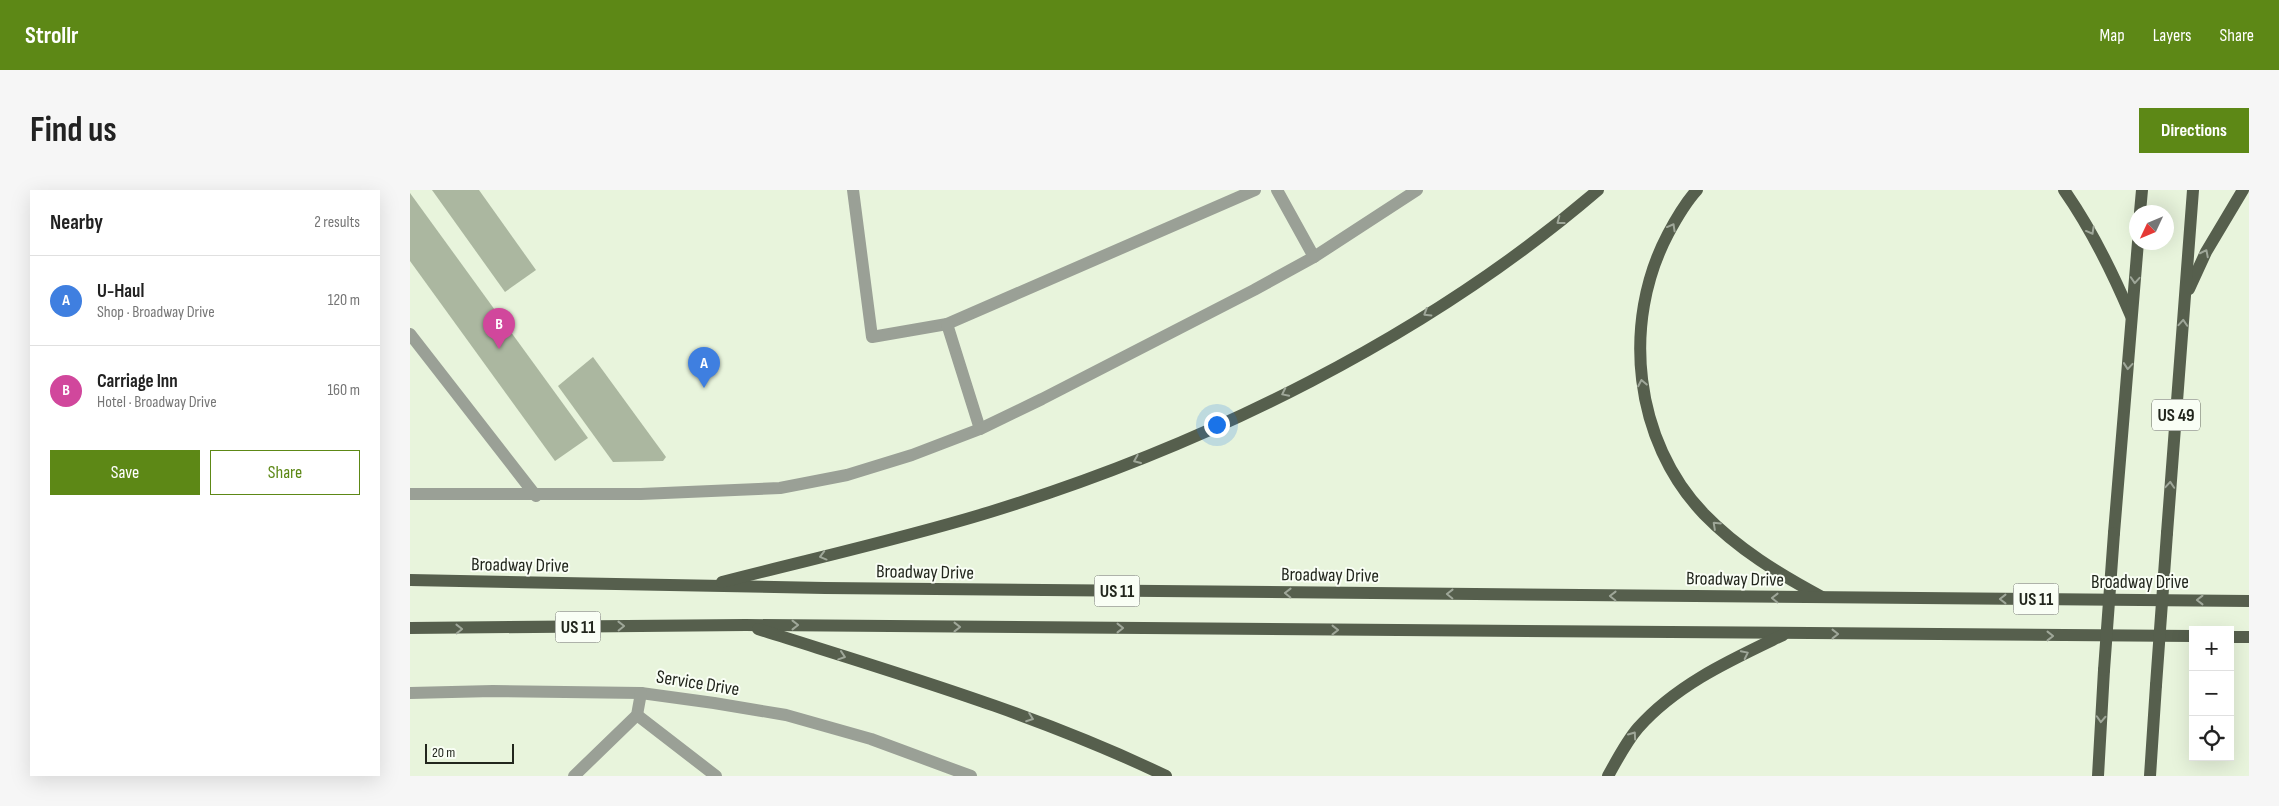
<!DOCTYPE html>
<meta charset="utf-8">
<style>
:root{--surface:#fff;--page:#f6f6f6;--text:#222;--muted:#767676;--line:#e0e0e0;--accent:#5d8816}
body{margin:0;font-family:"Sofia Sans Condensed",sans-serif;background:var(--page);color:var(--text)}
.controls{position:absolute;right:15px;bottom:15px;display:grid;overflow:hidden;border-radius:0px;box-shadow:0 5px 20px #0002}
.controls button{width:45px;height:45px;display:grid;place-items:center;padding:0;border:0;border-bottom:1px solid var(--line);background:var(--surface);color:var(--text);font:25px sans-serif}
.compass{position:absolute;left:1719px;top:15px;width:45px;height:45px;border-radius:50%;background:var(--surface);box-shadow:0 5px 20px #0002;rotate:226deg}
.scale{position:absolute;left:15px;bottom:12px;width:89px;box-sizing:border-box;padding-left:5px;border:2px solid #22261d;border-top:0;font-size:14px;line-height:18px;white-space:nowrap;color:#22261d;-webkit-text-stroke:4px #f9fef5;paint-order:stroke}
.you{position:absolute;left:806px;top:234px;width:18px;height:18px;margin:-12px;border:4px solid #fff;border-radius:50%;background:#1a73e8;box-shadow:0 0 0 8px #1a73e833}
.badge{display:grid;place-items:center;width:32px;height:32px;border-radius:50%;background:var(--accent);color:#fff;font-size:16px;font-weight:700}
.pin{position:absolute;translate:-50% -41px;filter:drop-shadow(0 1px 2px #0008)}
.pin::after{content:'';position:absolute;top:26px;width:18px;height:15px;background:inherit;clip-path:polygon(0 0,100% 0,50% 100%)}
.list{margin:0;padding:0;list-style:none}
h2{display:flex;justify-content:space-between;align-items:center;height:65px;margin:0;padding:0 20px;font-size:21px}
h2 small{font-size:16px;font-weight:400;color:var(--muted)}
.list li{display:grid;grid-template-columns:32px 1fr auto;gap:15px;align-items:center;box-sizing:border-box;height:90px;padding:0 20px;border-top:1px solid var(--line)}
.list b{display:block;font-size:19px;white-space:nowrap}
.list p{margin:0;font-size:16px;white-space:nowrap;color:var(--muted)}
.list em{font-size:16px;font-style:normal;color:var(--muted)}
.actions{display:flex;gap:10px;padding:15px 20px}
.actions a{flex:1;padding:11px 0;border:1px solid var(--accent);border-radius:0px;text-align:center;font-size:18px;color:var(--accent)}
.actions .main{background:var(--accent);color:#fff}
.icon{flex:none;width:28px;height:28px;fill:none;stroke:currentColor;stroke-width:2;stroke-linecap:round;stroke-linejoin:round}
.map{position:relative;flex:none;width:1839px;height:586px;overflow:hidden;border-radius:0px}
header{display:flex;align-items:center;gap:30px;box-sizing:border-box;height:70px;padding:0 25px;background:var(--accent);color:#fff}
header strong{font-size:24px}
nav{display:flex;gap:28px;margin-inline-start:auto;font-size:18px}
.intro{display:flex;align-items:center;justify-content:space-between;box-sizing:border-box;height:120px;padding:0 30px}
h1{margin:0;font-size:35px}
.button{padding:12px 22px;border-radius:0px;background:var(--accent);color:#fff;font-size:18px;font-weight:700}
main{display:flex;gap:30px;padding:0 30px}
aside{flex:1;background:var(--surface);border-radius:0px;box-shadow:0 5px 20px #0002}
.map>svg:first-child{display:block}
.building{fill:#abb7a0}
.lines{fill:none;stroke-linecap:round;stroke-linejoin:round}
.minor{stroke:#9aa096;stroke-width:12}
.major{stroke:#565f4d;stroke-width:12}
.major-bridge{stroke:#565f4d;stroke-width:12}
.oneway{stroke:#9fa799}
.labels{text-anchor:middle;stroke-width:4;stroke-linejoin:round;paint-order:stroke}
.shield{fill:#f9fef5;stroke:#62675e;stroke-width:1}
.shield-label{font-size:18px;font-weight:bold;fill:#22261d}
.street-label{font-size:19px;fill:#22261d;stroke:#f9fef5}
</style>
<header>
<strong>Strollr</strong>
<nav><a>Map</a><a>Layers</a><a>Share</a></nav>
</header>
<div class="intro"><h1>Find us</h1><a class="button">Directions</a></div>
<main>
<aside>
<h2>Nearby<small>2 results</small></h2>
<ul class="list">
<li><span class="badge" style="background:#3f7fe0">A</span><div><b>U-Haul</b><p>Shop · Broadway Drive</p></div><em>120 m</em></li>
<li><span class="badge" style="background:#d1479c">B</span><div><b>Carriage Inn</b><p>Hotel · Broadway Drive</p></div><em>160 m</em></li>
</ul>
<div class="actions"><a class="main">Save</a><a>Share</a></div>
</aside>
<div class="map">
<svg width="1839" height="586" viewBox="0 0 1839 586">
<rect width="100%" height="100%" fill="#e8f4dc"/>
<g class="building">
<path d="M22 0H69L126 80 95 102Z"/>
<path d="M0 3 178 248 145 271 0 71Z"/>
<path d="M183 167 256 267 253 271 203 272 148 196Z"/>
</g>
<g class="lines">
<g class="minor">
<path d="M443 0 462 147 537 134 845 0"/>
<path d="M867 0 904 67"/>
<path d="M537 134 570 239"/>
<path d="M0 144 126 306"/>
<path d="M0 304H231L370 298 437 285 502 265 570 239 632 209 844 100 904 67 1007 0"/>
<path d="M0 503 83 501 231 503 304 513 376 525 461 549 561 586"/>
<path d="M227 525 306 586"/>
<path d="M164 586 227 525 231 503"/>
</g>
<g class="major">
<path d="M1287 0C1275 13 1266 29 1258 44 1211 133 1224 251 1294 324 1328 359 1369 384 1412 407"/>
<path d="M1654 0C1682 40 1702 81 1721 126"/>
<path d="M1730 22 1732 0"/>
<path d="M1779 99 1796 62 1833 0"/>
<path d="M1704 343 1728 52"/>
<path d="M1757 343 1783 0"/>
<path d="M0 390 415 398 1839 411"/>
<path d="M312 392C401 369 492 349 580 322 795 256 1017 147 1188 0"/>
<path d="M0 438 336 435 1783 446"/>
<path d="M348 439C486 483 625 523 756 586"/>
<path d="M1820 447H1839"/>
<path d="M1198 586C1207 570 1216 552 1228 538 1267 494 1321 470 1373 445"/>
<path d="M1688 586 1694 480"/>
<path d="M1740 586 1746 495"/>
</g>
<g class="major-bridge">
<path d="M1694 480 1704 343"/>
<path d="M1746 495 1757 343"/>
</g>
</g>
<defs><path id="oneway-chevron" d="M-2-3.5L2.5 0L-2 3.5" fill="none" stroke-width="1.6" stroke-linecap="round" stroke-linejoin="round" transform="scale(1.25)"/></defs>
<g class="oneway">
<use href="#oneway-chevron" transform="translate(1150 31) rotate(143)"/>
<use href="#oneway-chevron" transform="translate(1262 37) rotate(-61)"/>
<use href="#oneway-chevron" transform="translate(1681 41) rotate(61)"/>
<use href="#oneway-chevron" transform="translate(1795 63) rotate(-63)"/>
<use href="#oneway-chevron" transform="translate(1725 90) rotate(94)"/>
<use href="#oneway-chevron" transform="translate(1017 123) rotate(148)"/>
<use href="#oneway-chevron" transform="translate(1773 133) rotate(-86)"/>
<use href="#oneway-chevron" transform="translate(1718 176) rotate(95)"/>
<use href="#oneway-chevron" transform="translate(1232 193) rotate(-101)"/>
<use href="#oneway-chevron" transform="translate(875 203) rotate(154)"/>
<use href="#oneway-chevron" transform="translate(727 270) rotate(157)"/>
<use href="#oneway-chevron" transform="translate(1760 295) rotate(-86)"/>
<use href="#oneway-chevron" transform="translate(1306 335) rotate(-137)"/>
<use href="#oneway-chevron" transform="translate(413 366) rotate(165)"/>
<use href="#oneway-chevron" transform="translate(878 403) rotate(-179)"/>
<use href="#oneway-chevron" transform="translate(1040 404) rotate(-179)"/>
<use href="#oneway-chevron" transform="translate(1203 406) rotate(-179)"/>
<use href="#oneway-chevron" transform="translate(1365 408) rotate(-179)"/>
<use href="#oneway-chevron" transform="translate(1593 409) rotate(-180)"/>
<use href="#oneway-chevron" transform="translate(1790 410) rotate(-180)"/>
<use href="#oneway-chevron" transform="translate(385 435)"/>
<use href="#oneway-chevron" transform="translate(211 436) rotate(-1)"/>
<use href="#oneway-chevron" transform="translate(547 437)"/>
<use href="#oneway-chevron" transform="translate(710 438)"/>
<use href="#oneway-chevron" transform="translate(49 439) rotate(-1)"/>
<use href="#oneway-chevron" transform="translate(925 440)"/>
<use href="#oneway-chevron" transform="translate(1425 444)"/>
<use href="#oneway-chevron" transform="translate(1640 446)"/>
<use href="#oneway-chevron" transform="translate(1335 464) rotate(-26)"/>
<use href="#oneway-chevron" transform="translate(432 466) rotate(18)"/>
<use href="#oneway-chevron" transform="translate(620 528) rotate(20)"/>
<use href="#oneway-chevron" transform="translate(1691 529) rotate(93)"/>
<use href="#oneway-chevron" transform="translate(1223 545) rotate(-55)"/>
</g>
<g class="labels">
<g class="shield">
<rect x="1742" y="209.5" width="48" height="31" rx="4"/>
<rect x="684.5" y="385.5" width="45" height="31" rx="4"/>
<rect x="1603.5" y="393.5" width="45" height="31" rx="4"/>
<rect x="145.5" y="421.5" width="45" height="31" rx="4"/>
</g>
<g class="shield-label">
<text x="1766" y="231">US 49</text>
<text x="707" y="407">US 11</text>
<text x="1626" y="415">US 11</text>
<text x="168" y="443">US 11</text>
</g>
<g class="street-label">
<text transform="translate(110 374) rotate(1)" y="7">Broadway Drive</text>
<text transform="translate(515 381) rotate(1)" y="7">Broadway Drive</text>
<text transform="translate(920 384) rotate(1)" y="7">Broadway Drive</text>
<text transform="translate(1325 388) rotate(1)" y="7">Broadway Drive</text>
<text x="1730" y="398">Broadway Drive</text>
<text transform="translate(288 492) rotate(9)" y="7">Service Drive</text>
</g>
</g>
</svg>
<div class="controls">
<button>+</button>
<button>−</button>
<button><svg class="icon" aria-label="locate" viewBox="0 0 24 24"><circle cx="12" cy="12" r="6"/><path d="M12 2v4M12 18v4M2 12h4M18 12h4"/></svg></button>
</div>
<svg class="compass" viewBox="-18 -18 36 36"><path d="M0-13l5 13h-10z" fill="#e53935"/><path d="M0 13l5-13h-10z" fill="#767676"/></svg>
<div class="scale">20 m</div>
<div class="you"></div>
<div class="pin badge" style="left:294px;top:198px;background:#3f7fe0">A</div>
<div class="pin badge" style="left:89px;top:159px;background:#d1479c">B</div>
</div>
</main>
